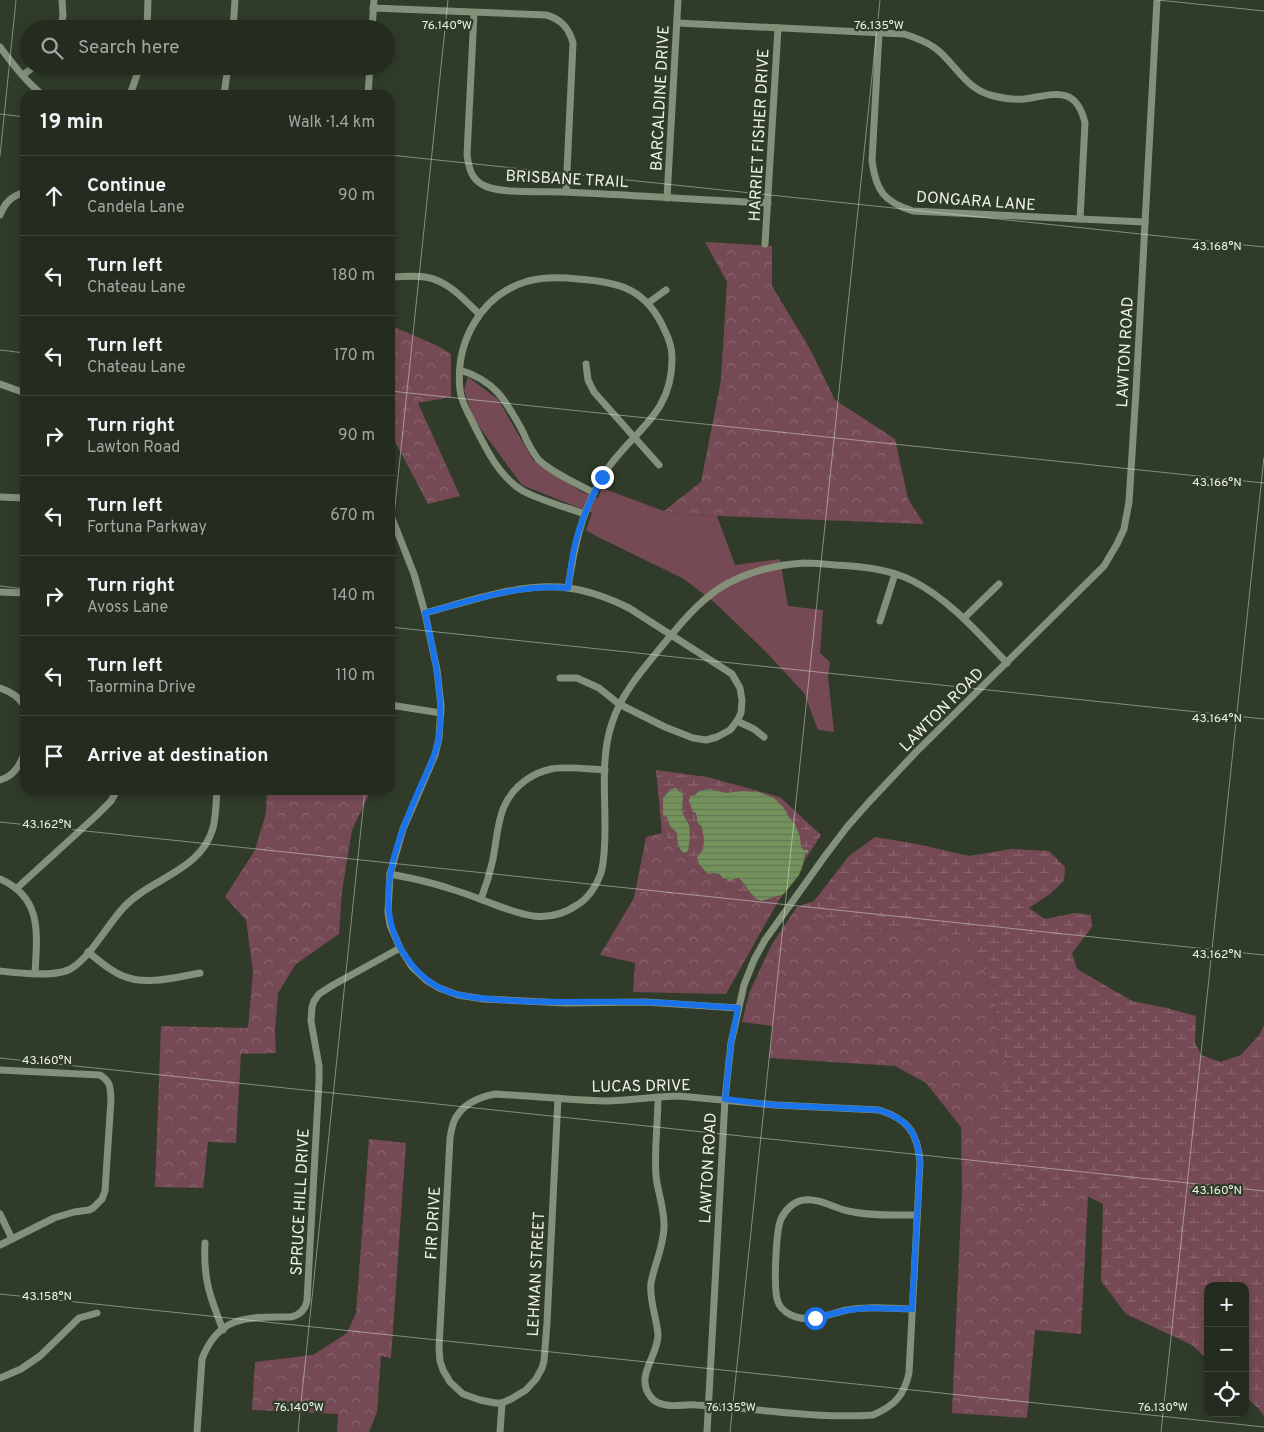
<!DOCTYPE html>
<meta charset="utf-8">
<style>
:root{--surface:#242c1f;--page:#2c3428;--text:#f1f3f6;--muted:#a3a7a4;--line:#41483d}
body{margin:0;font-family:Overpass,sans-serif;background:var(--page);color:var(--text)}
.controls{position:absolute;right:15px;bottom:15px;display:grid;overflow:hidden;border-radius:10px;box-shadow:0 2px 8px #0003}
.controls button{width:45px;height:45px;display:grid;place-items:center;padding:0;border:0;border-bottom:1px solid var(--line);background:var(--surface);color:var(--text);font:25px sans-serif}
.stop{position:absolute;width:15px;height:15px;margin:-11px;border:4px solid #1a73e8;border-radius:50%;background:#fff}
.stop.end{background:#1a73e8;border-color:#fff;box-shadow:0 1px 5px #0008}
.list{margin:0;padding:0;list-style:none}
h2{display:flex;justify-content:space-between;align-items:center;height:65px;margin:0;padding:0 20px;font-size:21px}
h2 small{font-size:16px;font-weight:400;color:var(--muted)}
.list li{display:grid;grid-template-columns:32px 1fr auto;gap:15px;align-items:center;box-sizing:border-box;height:80px;padding:0 20px;border-top:1px solid var(--line)}
.list b{display:block;font-size:19px;white-space:nowrap}
.list p{margin:0;font-size:16px;white-space:nowrap;color:var(--muted)}
.list em{font-size:16px;font-style:normal;color:var(--muted)}
.icon{flex:none;width:28px;height:28px;fill:none;stroke:currentColor;stroke-width:2;stroke-linecap:round;stroke-linejoin:round}
.map{position:relative;flex:none;width:1264px;height:1432px;overflow:hidden}
.search{position:absolute;background:var(--surface);box-shadow:0 2px 8px #0003;left:20px;top:20px;width:375px;height:55px;display:flex;align-items:center;gap:12px;box-sizing:border-box;padding:0 18px;border-radius:28px;color:var(--muted);font-size:19px}
.panel{position:absolute;background:var(--surface);box-shadow:0 2px 8px #0003;left:20px;top:90px;width:375px;height:705px;border-radius:15px}
.map>svg:first-child{display:block}
.grass{fill:#754a55}
.forest{fill:url(#forest-crowns)}
.wetland{fill:url(#wetland-marsh)}
.water{fill:url(#water-rules)}
.lines{fill:none;stroke-linecap:round;stroke-linejoin:round}
.street{stroke:#83907a;stroke-width:7}
.route{stroke:#1a73e8;stroke-width:6}
.ticks{fill:none;stroke:#ebf3e7;stroke-width:1;stroke-opacity:0.45}
.labels{text-anchor:middle;stroke-width:4.5;stroke-linejoin:round;paint-order:stroke}
.street-label{font-size:16px;fill:#ebf3e7;stroke:#303b29}
.ticks-label{font-size:12px;text-anchor:middle;fill:#ebf3e7;stroke:#303b29;stroke-width:4.5;stroke-linejoin:round;paint-order:stroke}
</style>
<div class="map">
<svg width="1264" height="1432" viewBox="0 0 1264 1432">
<defs>
<pattern id="forest-crowns" width="20" height="18" patternUnits="userSpaceOnUse" patternTransform="scale(1.25)"><rect width="20" height="18" fill="#754a55"/><path d="M2 6a3 3 0 1 1 6 0M12 15a3 3 0 1 1 6 0" fill="none" stroke="#89656d"/></pattern>
<pattern id="wetland-marsh" width="20" height="14" patternUnits="userSpaceOnUse" patternTransform="scale(1.25)"><rect width="20" height="14" fill="#754a55"/><path d="M1 5h8M5 5V1M11 12h8M15 12V8" fill="none" stroke="#89656d"/></pattern>
<pattern id="water-rules" width="6" height="5" patternUnits="userSpaceOnUse" patternTransform="scale(1.25)"><rect width="6" height="5" fill="#73925c"/><path d="M0 2.5h6" fill="none" stroke="#637854"/></pattern>
</defs>
<rect width="100%" height="100%" fill="#303b29"/>
<path class="grass" d="M468 377 498 399 533 460 582 492 598 498 602 488 664 511 692 515 717 516 735 565 780 559 788 606 823 610 820 653 830 662 828 677 834 732 818 730 804 693 765 651 715 603 684 579 596 536 586 530 592 513 522 485 474 420 464 390Z"/>
<g class="forest">
<path d="M705 242 772 246V286L810 349 835 400 895 439 908 499 924 524 692 515 664 511 701 482 721 380 727 282Z"/>
<path d="M390 325 440 347 451 354V397L418 403 460 496 428 504 390 432Z"/>
<path d="M267 790H371L352 830 342 891 339 934 296 964 278 993 275 1031 276 1053 241 1054 236 1143 208 1142 203 1188 155 1187 161 1026 248 1028 253 972 246 920 225 897 255 850 266 813Z"/>
<path d="M662 833 698 870 743 896 776 905 726 994 633 992 635 963 600 955 634 898 646 837Z"/>
<path d="M814 901 825 919 850 930 891 931 932 927 973 943 994 994 999 1050 1014 1071 1006 1088 1073 1189 1088 1196 1081 1334 1035 1330 1027 1418 952 1413 962 1188 961 1127 926 1083 895 1066 769 1058 773 1026 742 1022 750 991 772 944 797 907Z"/>
<path d="M369 1139 406 1143 391 1358 381 1356 377 1412 369 1432H337L338 1414 252 1410 255 1362 313 1355 347 1333 356 1313Z"/>
</g>
<g class="wetland">
<path d="M656 770 707 777 780 797 821 835 776 905 743 896 698 870 662 833Z"/>
<path d="M875 837 917 844 969 856 1011 849 1049 851 1065 867 1064 881 1050 894 1029 908 1045 919 1075 913 1091 915 1092 927 1072 953 1077 969 1132 1001 1167 1008 1196 1016 1195 1042 1201 1055 1220 1062 1241 1055 1260 1034 1264 1025V1416L1259 1409 1245 1396V1286H1208V1360L1192 1345 1126 1314 1101 1281 1103 1204 1073 1189 1047 1214 1023 1209 1012 1193 999 1142 994 1107 1014 1071 999 1050 994 994 973 943 932 927 891 931 850 930 825 919 814 901 849 856Z"/>
</g>
<g class="water">
<path d="M676 788 683 795 682 812 689 825 690 836 688 851 684 853C678 849 677 840 677 833L670 826 667 817 663 815V798L671 789Z"/>
<path d="M710 789 726 793 743 791 758 792 774 798 784 808 790 819 795 824 800 837 801 847 804 850H808V853L805 854 803 865 799 875 784 894 761 901C751 897 746 885 739 878L734 879 730 881 725 878 723 879 720 874 713 873 708 874 699 864 697 858 703 849 704 840 702 827 698 823 696 813 693 812 689 801 690 796 695 795 699 791Z"/>
</g>
<g class="lines">
<g class="street">
<path d="M373 8 546 15C561 19 569 28 573 43L566 192"/>
<path d="M474 13 467 155C469 168 471 180 485 186 501 194 546 191 565 192 633 195 700 200 768 203"/>
<path d="M677 23 904 34C917 38 931 43 941 53 957 68 967 88 990 95 1001 98 1013 100 1024 99 1053 95 1076 84 1085 123L1080 219"/>
<path d="M60 29 63 16 62 0"/>
<path d="M147 29 148 0"/>
<path d="M233 29 235 0"/>
<path d="M372 29 374 0"/>
<path d="M879 33 872 161C876 191 884 202 913 211L1145 222"/>
<path d="M0 47C13 64 26 82 43 95"/>
<path d="M23 75 35 66"/>
<path d="M130 95 140 66"/>
<path d="M224 95 228 66"/>
<path d="M368 95 370 66"/>
<path d="M667 198 678 0"/>
<path d="M0 215C5 202 12 196 25 192"/>
<path d="M765 244 778 28"/>
<path d="M390 277C401 277 414 275 425 277 447 280 464 299 479 314"/>
<path d="M648 303 666 290"/>
<path d="M586 364 588 380 594 392 659 465"/>
<path d="M460 370C496 381 506 401 523 432 527 442 532 451 538 459 549 471 578 484 594 493"/>
<path d="M0 384 25 393"/>
<path d="M0 497 25 498"/>
<path d="M390 513 414 574 425 613 437 670 441 706 439 738 435 755 403 829 390 874 388 912 390 925 400 948 412 967 426 980 439 988 458 995 484 999 566 1003 645 1002 738 1008"/>
<path d="M568 588C574 548 581 513 602 477 629 432 673 418 672 357 672 348 669 339 665 331 647 289 620 282 578 279 562 277 544 277 528 281 480 295 455 343 460 390 461 402 468 412 473 423 485 447 499 477 523 491 542 501 565 507 585 514"/>
<path d="M0 592 25 593"/>
<path d="M425 613C466 602 517 584 560 587 584 589 607 597 629 608L732 674 740 688 742 700 741 713 737 721 730 730 717 737 706 740 693 738 665 727 619 704 599 688 577 678H560"/>
<path d="M964 618 999 584"/>
<path d="M880 621 895 574"/>
<path d="M0 688C11 692 20 697 25 708"/>
<path d="M390 705 441 713"/>
<path d="M737 721 754 729 764 737"/>
<path d="M0 780C14 776 20 765 25 752"/>
<path d="M390 874C411 878 431 882 451 889 465 893 479 899 493 904 522 915 548 925 577 905 588 899 597 885 601 873 605 858 605 841 605 825 605 791 601 755 612 723 621 695 639 674 657 652 673 633 689 612 709 596 734 575 771 565 804 563 814 563 825 564 835 565 862 566 890 569 913 581 950 600 978 633 1007 663"/>
<path d="M0 879C43 898 37 934 35 973"/>
<path d="M17 888 97 815 111 801 117 790"/>
<path d="M481 899C486 886 490 873 493 859 499 827 497 801 526 780 533 775 542 771 551 769 568 766 587 769 605 770"/>
<path d="M88 952C99 961 110 971 123 976 146 986 176 977 200 973"/>
<path d="M0 971C17 973 57 978 72 968 92 955 107 925 124 907 151 878 201 871 213 828 216 816 216 803 217 790"/>
<path d="M0 1070 100 1075C111 1082 110 1087 111 1099L105 1191 102 1199 93 1208 89 1210 74 1212 54 1218 0 1245"/>
<path d="M558 1098 547 1323 544 1361 542 1368 536 1379 526 1390 511 1399 502 1403H495L480 1400 463 1394 450 1382 443 1370 440 1361 439 1348 450 1138C451 1132 452 1125 455 1119 463 1104 479 1097 495 1094 532 1096 569 1100 606 1101 630 1101 654 1096 679 1096L775 1105 879 1110C908 1119 918 1133 920 1163L909 1373C904 1396 894 1406 873 1415 814 1419 755 1408 696 1405 686 1404 676 1407 666 1405 659 1404 654 1402 650 1396 635 1376 658 1356 658 1335 657 1318 649 1301 651 1283 654 1265 663 1249 664 1228 665 1210 658 1194 656 1176 654 1150 658 1123 658 1097"/>
<path d="M0 1214 12 1239"/>
<path d="M205 1243C203 1279 210 1297 223 1330"/>
<path d="M911 1309C896 1309 881 1307 866 1308 859 1308 853 1309 847 1310 828 1314 810 1324 791 1315 785 1312 780 1308 778 1302 773 1290 776 1230 781 1219 785 1210 794 1201 804 1200 819 1198 834 1208 848 1211 871 1216 895 1215 917 1215"/>
<path d="M0 1378 21 1369 40 1356 79 1318 97 1313"/>
<path d="M197 1432 202 1359C219 1314 250 1317 291 1317 300 1315 305 1310 307 1301L319 1081V1066L311 1021 312 1007 314 1001 319 994 333 985 400 948"/>
<path d="M500 1432 502 1403"/>
<path d="M707 1432 725 1099 731 1043 744 985 754 960 765 940 825 856 847 827 869 802 916 752 1104 566 1117 544 1124 529 1129 502 1136 391 1157 0"/>
</g>
</g>
<g class="lines">
<path class="route" d="M602 477C590 500 579 524 574 549 571 562 570 575 568 588 520 583 471 601 425 613 434 654 444 694 439 736 436 756 426 774 418 792 396 844 370 905 406 957 419 976 436 990 460 995 479 999 499 1000 520 1001 561 1003 602 1001 644 1002 675 1003 707 1006 738 1008L731 1043 725 1099 775 1105 879 1110C908 1119 918 1133 920 1163L912 1309 867 1308 848 1310 815 1318"/>
</g>
<path class="ticks" d="M1158 0 1264 11M0 114 25 117M390 155 1264 247M0 156 16 0M0 350 25 353M390 391 1264 483M390 554 448 0M0 586 25 589M390 627 1264 719M0 822 1264 955M0 1058 1264 1191M0 1294 1264 1427M298 1432 365 790M730 1432 880 0M1161 1432 1264 457"/>
<g class="labels">
<g class="street-label">
<text transform="translate(659 98) rotate(-87)" y="6">BARCALDINE DRIVE</text>
<text transform="translate(758 135) rotate(-87)" y="6">HARRIET FISHER DRIVE</text>
<text transform="translate(567 178) rotate(3)" y="6">BRISBANE TRAIL</text>
<text transform="translate(976 200) rotate(4)" y="6">DONGARA LANE</text>
<text transform="translate(1124 352) rotate(-87)" y="6">LAWTON ROAD</text>
<text transform="translate(941 709) rotate(-45)" y="6">LAWTON ROAD</text>
<text transform="translate(641 1085) rotate(-1)" y="6">LUCAS DRIVE</text>
<text transform="translate(707 1168) rotate(-87)" y="6">LAWTON ROAD</text>
<text transform="translate(299 1202) rotate(-87)" y="6">SPRUCE HILL DRIVE</text>
<text transform="translate(432 1223) rotate(-87)" y="6">FIR DRIVE</text>
<text transform="translate(535 1274) rotate(-87)" y="6">LEHMAN STREET</text>
</g>
</g>
<g class="ticks-label">
<text x="447" y="29">76.140°W</text>
<text x="879" y="29">76.135°W</text>
<text x="1217" y="250">43.168°N</text>
<text x="1217" y="486">43.166°N</text>
<text x="1217" y="722">43.164°N</text>
<text x="47" y="828">43.162°N</text>
<text x="1217" y="958">43.162°N</text>
<text x="47" y="1064">43.160°N</text>
<text x="1217" y="1194">43.160°N</text>
<text x="47" y="1300">43.158°N</text>
<text x="299" y="1411">76.140°W</text>
<text x="731" y="1411">76.135°W</text>
<text x="1163" y="1411">76.130°W</text>
</g>
</svg>
<div class="controls">
<button>+</button>
<button>−</button>
<button><svg class="icon" aria-label="locate" viewBox="0 0 24 24"><circle cx="12" cy="12" r="6"/><path d="M12 2v4M12 18v4M2 12h4M18 12h4"/></svg></button>
</div>
<div class="stop" style="left:815px;top:1318px"></div>
<div class="stop end" style="left:602px;top:477px"></div>
<div class="search"><svg class="icon" aria-label="search" viewBox="0 0 24 24"><circle cx="10" cy="10" r="6"/><path d="M15 15l6 6"/></svg>Search here</div>
<section class="panel">
<h2>19 min<small>Walk · 1.4 km</small></h2>
<ul class="list">
<li><svg class="icon" aria-label="ahead" viewBox="0 0 24 24"><path d="M12 20V5M6 11l6-6 6 6"/></svg><div><b>Continue</b><p>Candela Lane</p></div><em>90 m</em></li>
<li><svg class="icon" aria-label="left" viewBox="0 0 24 24"><path d="M17 20v-9H6M10 6l-5 5 5 5"/></svg><div><b>Turn left</b><p>Chateau Lane</p></div><em>180 m</em></li>
<li><svg class="icon" aria-label="left" viewBox="0 0 24 24"><path d="M17 20v-9H6M10 6l-5 5 5 5"/></svg><div><b>Turn left</b><p>Chateau Lane</p></div><em>170 m</em></li>
<li><svg class="icon" aria-label="right" viewBox="0 0 24 24"><path d="M7 20v-9h11M14 6l5 5-5 5"/></svg><div><b>Turn right</b><p>Lawton Road</p></div><em>90 m</em></li>
<li><svg class="icon" aria-label="left" viewBox="0 0 24 24"><path d="M17 20v-9H6M10 6l-5 5 5 5"/></svg><div><b>Turn left</b><p>Fortuna Parkway</p></div><em>670 m</em></li>
<li><svg class="icon" aria-label="right" viewBox="0 0 24 24"><path d="M7 20v-9h11M14 6l5 5-5 5"/></svg><div><b>Turn right</b><p>Avoss Lane</p></div><em>140 m</em></li>
<li><svg class="icon" aria-label="left" viewBox="0 0 24 24"><path d="M17 20v-9H6M10 6l-5 5 5 5"/></svg><div><b>Turn left</b><p>Taormina Drive</p></div><em>110 m</em></li>
<li><svg class="icon" aria-label="arrive" viewBox="0 0 24 24"><path d="M6 21V4h12l-3 4 3 4H6"/></svg><div><b>Arrive at destination</b></div></li>
</ul>
</section>
</div>
